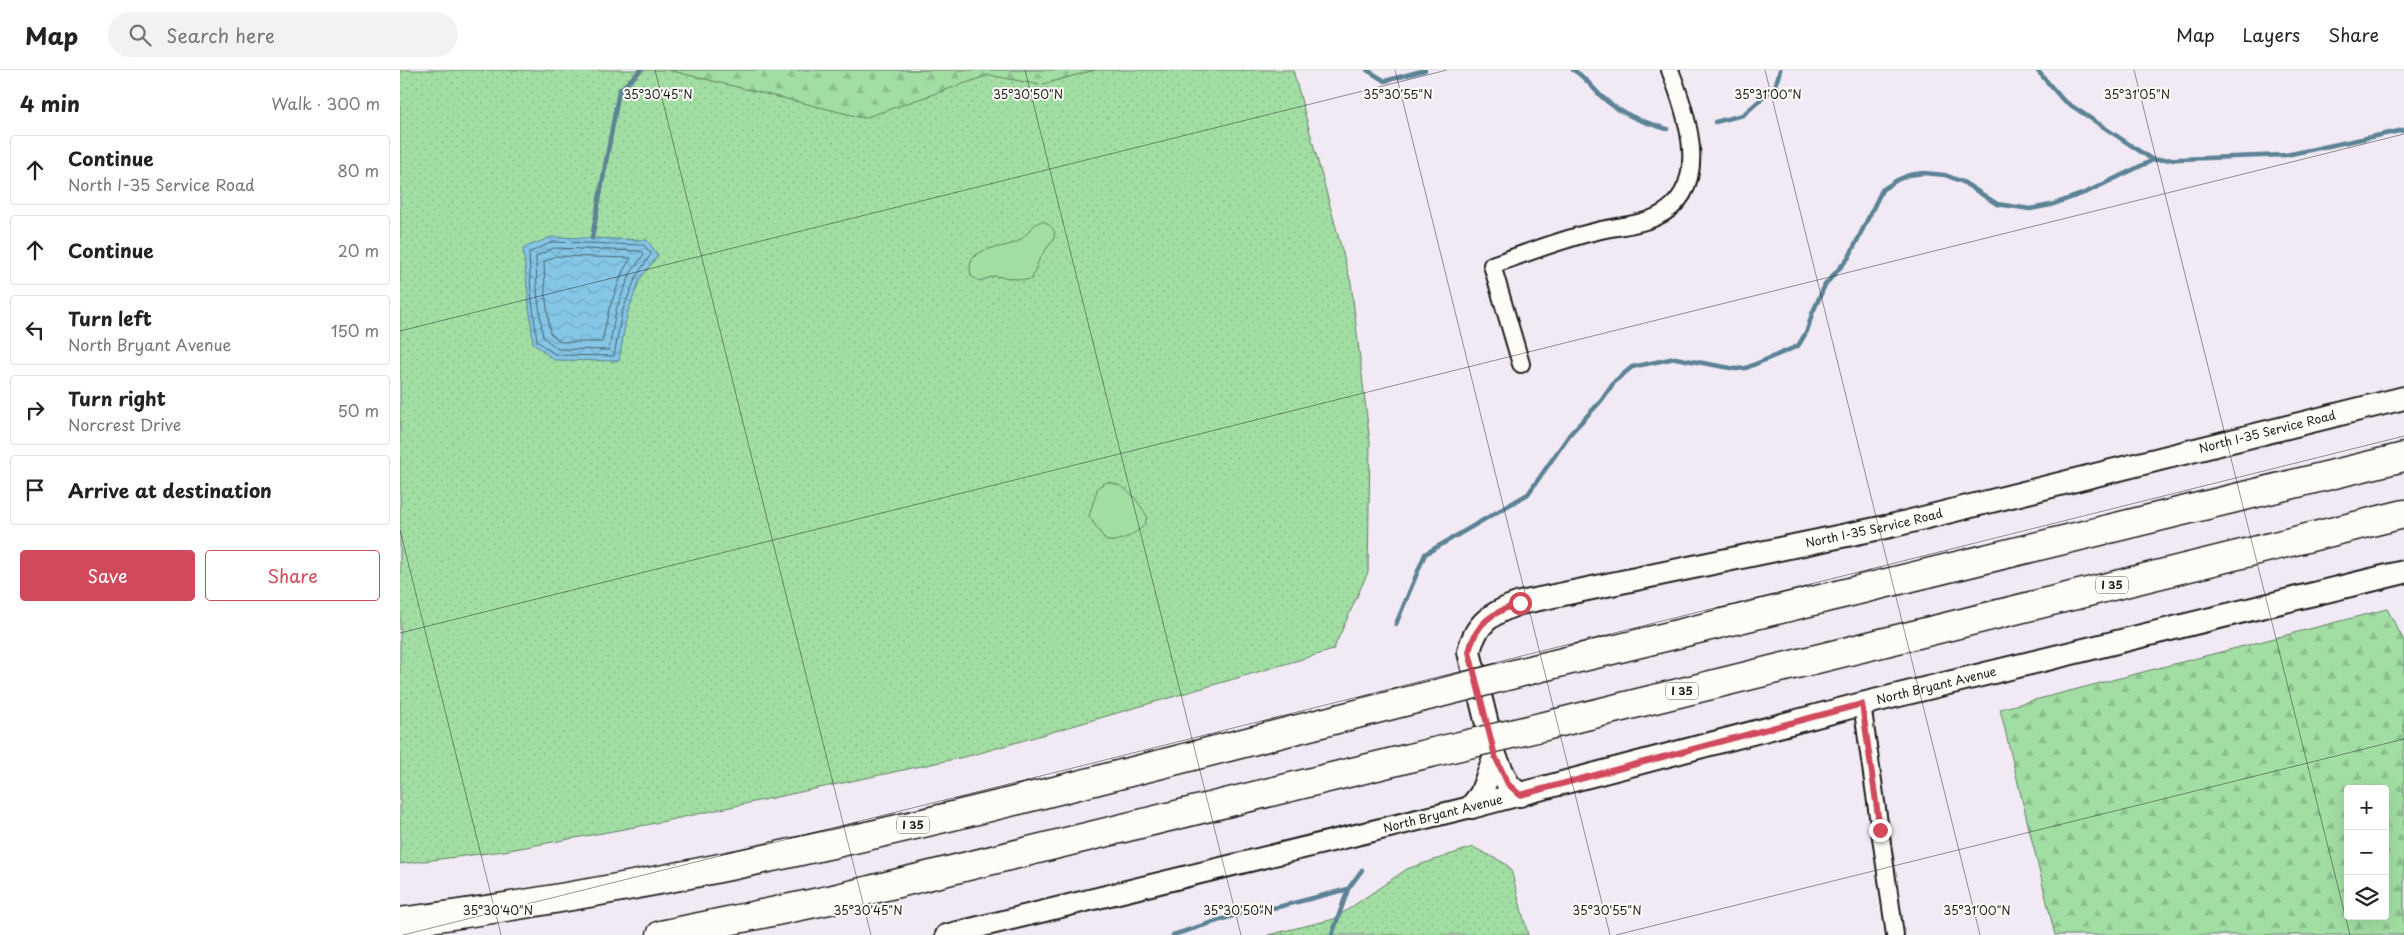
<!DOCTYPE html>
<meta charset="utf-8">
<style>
:root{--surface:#fff;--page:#f2f2f2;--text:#222;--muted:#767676;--line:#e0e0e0;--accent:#d1495b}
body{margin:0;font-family:"Playpen Sans",sans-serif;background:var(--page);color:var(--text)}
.controls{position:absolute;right:15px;bottom:15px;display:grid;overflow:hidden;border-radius:5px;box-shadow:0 5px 20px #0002}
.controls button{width:45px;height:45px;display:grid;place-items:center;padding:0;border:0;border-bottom:1px solid var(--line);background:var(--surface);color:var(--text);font:25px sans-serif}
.stop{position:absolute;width:15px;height:15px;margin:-11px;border:4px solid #d1495b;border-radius:50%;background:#fff}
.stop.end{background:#d1495b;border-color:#fff;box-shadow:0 1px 5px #0008}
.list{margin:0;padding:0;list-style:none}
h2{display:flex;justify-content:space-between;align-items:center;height:65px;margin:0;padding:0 20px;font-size:21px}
h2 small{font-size:16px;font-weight:400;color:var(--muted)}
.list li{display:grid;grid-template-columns:32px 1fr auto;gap:15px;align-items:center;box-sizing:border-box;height:70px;margin:0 10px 10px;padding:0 10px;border:1px solid var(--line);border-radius:5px}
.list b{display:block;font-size:19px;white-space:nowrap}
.list p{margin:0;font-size:16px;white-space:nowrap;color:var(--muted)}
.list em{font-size:16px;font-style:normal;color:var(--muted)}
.actions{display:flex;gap:10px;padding:15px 20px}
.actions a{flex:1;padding:11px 0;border:1px solid var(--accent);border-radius:5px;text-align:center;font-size:18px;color:var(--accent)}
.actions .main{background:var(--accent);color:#fff}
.icon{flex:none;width:28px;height:28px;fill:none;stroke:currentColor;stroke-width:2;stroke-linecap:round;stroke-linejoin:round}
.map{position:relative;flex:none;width:2004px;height:865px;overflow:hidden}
header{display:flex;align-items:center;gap:30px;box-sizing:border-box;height:70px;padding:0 25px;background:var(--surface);border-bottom:1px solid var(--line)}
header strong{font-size:24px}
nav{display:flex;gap:28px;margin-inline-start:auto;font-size:18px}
.search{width:350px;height:45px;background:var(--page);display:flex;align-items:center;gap:12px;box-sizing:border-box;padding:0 18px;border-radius:28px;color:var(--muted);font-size:19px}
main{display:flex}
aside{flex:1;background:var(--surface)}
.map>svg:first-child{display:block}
.grass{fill:url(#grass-dots);stroke:#5f7d60}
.forest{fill:url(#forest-firs);stroke:#5f7d60;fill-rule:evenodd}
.park{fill:#a2dea4;stroke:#5f7d60}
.water{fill:url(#water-waves);stroke:#5b8295}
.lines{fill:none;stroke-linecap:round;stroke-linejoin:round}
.shore{stroke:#46606d;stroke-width:1}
.stream{stroke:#5b8295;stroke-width:4.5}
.minor-casing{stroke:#1c1c1c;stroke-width:20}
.tertiary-casing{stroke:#1c1c1c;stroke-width:24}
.secondary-casing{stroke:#1c1c1c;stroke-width:26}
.motorway-casing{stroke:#1c1c1c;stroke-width:31}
.minor{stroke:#fdfcf7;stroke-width:16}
.tertiary{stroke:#fdfcf7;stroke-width:20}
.secondary{stroke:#fdfcf7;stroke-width:22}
.motorway{stroke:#fdfcf7;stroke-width:28}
.motorway-bridge-casing{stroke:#1c1c1c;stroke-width:31;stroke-linecap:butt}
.motorway-bridge{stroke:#fdfcf7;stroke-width:28}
.route{stroke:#d1495b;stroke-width:6}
.ticks{fill:none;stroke:#1c1c1c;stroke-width:1;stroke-opacity:0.45}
.labels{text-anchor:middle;stroke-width:4;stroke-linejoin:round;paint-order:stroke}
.shield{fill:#fdfcf7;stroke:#605f5e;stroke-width:1}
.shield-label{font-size:11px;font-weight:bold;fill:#1c1c1c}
.street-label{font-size:12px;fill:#1c1c1c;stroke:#fdfcf7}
.ticks-label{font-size:12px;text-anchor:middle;fill:#1c1c1c;stroke:#fdfcf7;stroke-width:4;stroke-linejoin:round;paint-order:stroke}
</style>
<header>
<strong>Map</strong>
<div class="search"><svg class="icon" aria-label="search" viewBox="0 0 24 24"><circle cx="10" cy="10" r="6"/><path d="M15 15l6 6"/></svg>Search here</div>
<nav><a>Map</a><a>Layers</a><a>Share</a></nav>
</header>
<main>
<aside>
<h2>4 min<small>Walk · 300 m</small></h2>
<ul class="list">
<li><svg class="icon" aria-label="ahead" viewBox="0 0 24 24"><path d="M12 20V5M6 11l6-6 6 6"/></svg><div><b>Continue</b><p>North I-35 Service Road</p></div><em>80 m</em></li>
<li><svg class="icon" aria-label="ahead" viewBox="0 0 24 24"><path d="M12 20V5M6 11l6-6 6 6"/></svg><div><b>Continue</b></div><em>20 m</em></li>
<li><svg class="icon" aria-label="left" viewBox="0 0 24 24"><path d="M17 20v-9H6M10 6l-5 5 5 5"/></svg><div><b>Turn left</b><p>North Bryant Avenue</p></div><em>150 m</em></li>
<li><svg class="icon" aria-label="right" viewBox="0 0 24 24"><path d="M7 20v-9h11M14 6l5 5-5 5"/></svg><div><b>Turn right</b><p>Norcrest Drive</p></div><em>50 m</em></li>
<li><svg class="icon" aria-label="arrive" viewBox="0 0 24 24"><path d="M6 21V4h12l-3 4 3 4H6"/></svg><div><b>Arrive at destination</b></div></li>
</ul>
<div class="actions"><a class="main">Save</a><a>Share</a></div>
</aside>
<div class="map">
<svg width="2004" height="865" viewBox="0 0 2004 865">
<defs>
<pattern id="grass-dots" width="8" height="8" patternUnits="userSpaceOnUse" patternTransform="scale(1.25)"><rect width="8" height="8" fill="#a2dea4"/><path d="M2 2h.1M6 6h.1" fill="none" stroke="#8bbe8d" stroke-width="1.8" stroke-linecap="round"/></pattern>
<pattern id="forest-firs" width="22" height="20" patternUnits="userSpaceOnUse" patternTransform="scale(1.25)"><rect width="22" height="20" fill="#a2dea4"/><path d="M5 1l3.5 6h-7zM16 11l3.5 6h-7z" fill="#8bbe8d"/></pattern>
<pattern id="water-waves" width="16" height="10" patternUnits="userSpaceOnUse" patternTransform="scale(1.25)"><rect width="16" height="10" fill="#85c6e6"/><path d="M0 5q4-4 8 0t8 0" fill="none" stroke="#72aac5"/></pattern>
</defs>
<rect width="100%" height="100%" fill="#f1e9f4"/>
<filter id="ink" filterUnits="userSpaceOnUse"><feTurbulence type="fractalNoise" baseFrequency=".02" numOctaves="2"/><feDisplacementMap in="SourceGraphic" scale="10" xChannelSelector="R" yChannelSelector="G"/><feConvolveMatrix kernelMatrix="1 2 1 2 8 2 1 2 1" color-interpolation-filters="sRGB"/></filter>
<g filter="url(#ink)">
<g class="grass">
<path d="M0 0H893L951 213 970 373 968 502 933 580 573 685 251 754 104 781 0 794Z"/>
<path d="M1073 777 1106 794 1111 800 1128 865H868L934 849 1007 799Z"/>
</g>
<g class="forest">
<path d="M268 0H695L640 15 589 5 464 48Z"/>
<path d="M1987 539 2004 571V865H1655L1600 639ZM1948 719H1985V846H1948Z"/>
</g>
<g class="park">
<path d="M643 151C668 165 646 174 639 190 636 196 634 203 632 209L624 210 595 206 579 211 571 206C563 172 607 181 620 170 629 164 632 153 643 151Z"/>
<path d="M707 412C728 415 736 429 747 446L745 455C733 465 722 472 706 471L689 446 698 417Z"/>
</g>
<path class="water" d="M152 167 247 170 258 185 240 209 227 244 219 291 154 290 133 273 123 178Z"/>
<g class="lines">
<g class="shore">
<path d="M153 172 244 175 251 184 236 207 222 242 214 286 156 285 137 271 131 222 129 183Z"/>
<path d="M154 178 241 181 244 184 230 204 216 240 209 280 158 279 143 267 137 221 136 187Z"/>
<path d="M156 186 231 188 223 201 209 239 202 272H161L150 263 145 221 144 192Z"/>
</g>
<g class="stream">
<path d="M967 0 985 11 1025 0"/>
<path d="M1173 0C1184 5 1192 18 1201 26 1220 44 1243 52 1267 59"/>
<path d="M1637 0 1663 30 1753 90"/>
<path d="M1315 52 1343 45 1375 17 1380 0"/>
<path d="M192 168 219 21 241 0"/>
<path d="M996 554 1025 484 1128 424 1170 364 1201 331 1215 311 1232 297 1275 288 1336 299 1346 298 1398 276 1407 261 1412 244 1425 215 1449 187 1482 120 1497 110 1509 105 1523 103 1545 105 1563 112 1597 134 1630 139 1651 135 1687 122 1753 90 1886 85 2004 60"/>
<path d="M773 865 842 843 878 837 948 819"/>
<path d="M932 865 948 819 962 800"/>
</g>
<defs>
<g id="minor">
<path d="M1121 294 1092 195C1127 183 1162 169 1197 161 1217 156 1237 156 1256 147 1314 120 1287 44 1270 0"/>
<path d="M1462 634 1495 865"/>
</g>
<path id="tertiary" d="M546 865 1071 737"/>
<g id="secondary">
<path id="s1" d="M1120 725 1108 714 1095 686 1069 582C1075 553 1093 542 1120 533L1495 455 2004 328"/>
<path id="s2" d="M1071 737 1462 634 2004 502"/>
<path d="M1071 737 1081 724 1095 686"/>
</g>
<g id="motorway">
<path d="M1134 599 2004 387"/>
<path d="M1145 656 2004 444"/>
<path d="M0 852C346 808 682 713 1020 628"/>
<path d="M261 865 429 830 1030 683"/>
</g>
</defs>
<use href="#minor" class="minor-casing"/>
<use href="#tertiary" class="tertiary-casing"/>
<use href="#secondary" class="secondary-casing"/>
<use href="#motorway" class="motorway-casing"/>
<use href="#minor" class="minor"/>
<use href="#tertiary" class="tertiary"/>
<use href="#secondary" class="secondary"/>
<use href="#motorway" class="motorway"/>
<defs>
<g id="motorway-bridge">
<path d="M1020 628 1134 599"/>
<path d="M1030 683 1145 656"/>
</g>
</defs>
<use href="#motorway-bridge" class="motorway-bridge-casing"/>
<use href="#motorway-bridge" class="motorway-bridge"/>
</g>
</g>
<g class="lines" filter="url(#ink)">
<path class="route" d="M1120 533C1093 542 1075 553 1069 582L1095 686 1108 714 1120 725 1462 634 1480 760"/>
</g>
<path class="ticks" d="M255 0 471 865M625 0 841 865M995 0 1210 865M1365 0 1580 865M1734 0 1950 865M0 261 1047 0M0 460 101 865M0 563 2004 64M3 865 2004 366M1216 865 2004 669"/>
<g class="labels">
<g class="shield">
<rect x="1696" y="506.5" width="32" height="17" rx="4"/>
<rect x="1266" y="612.5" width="32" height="17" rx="4"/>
<rect x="497" y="746.5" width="32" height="17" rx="4"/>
</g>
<g class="shield-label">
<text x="1712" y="519">I 35</text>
<text x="1282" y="625">I 35</text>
<text x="513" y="759">I 35</text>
</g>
<g class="street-label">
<text dy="4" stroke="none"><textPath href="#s1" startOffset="996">North I-35 Service Road</textPath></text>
<text dy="4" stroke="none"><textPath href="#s1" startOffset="591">North I-35 Service Road</textPath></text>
<text dy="4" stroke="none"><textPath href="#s2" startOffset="481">North Bryant Avenue</textPath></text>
<text transform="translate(1043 744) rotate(-14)" y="4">North Bryant Avenue</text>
</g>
</g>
<g class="ticks-label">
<text x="258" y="29">35°30'45"N</text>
<text x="628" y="29">35°30'50"N</text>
<text x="998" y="29">35°30'55"N</text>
<text x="1368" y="29">35°31'00"N</text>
<text x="1737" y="29">35°31'05"N</text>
<text x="98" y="845">35°30'40"N</text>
<text x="468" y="845">35°30'45"N</text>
<text x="838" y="845">35°30'50"N</text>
<text x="1207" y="845">35°30'55"N</text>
<text x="1577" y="845">35°31'00"N</text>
</g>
</svg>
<div class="controls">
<button>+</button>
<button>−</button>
<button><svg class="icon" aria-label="layers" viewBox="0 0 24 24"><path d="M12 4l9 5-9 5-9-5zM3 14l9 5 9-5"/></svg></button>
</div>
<div class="stop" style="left:1120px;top:533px"></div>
<div class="stop end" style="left:1480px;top:760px"></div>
</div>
</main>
